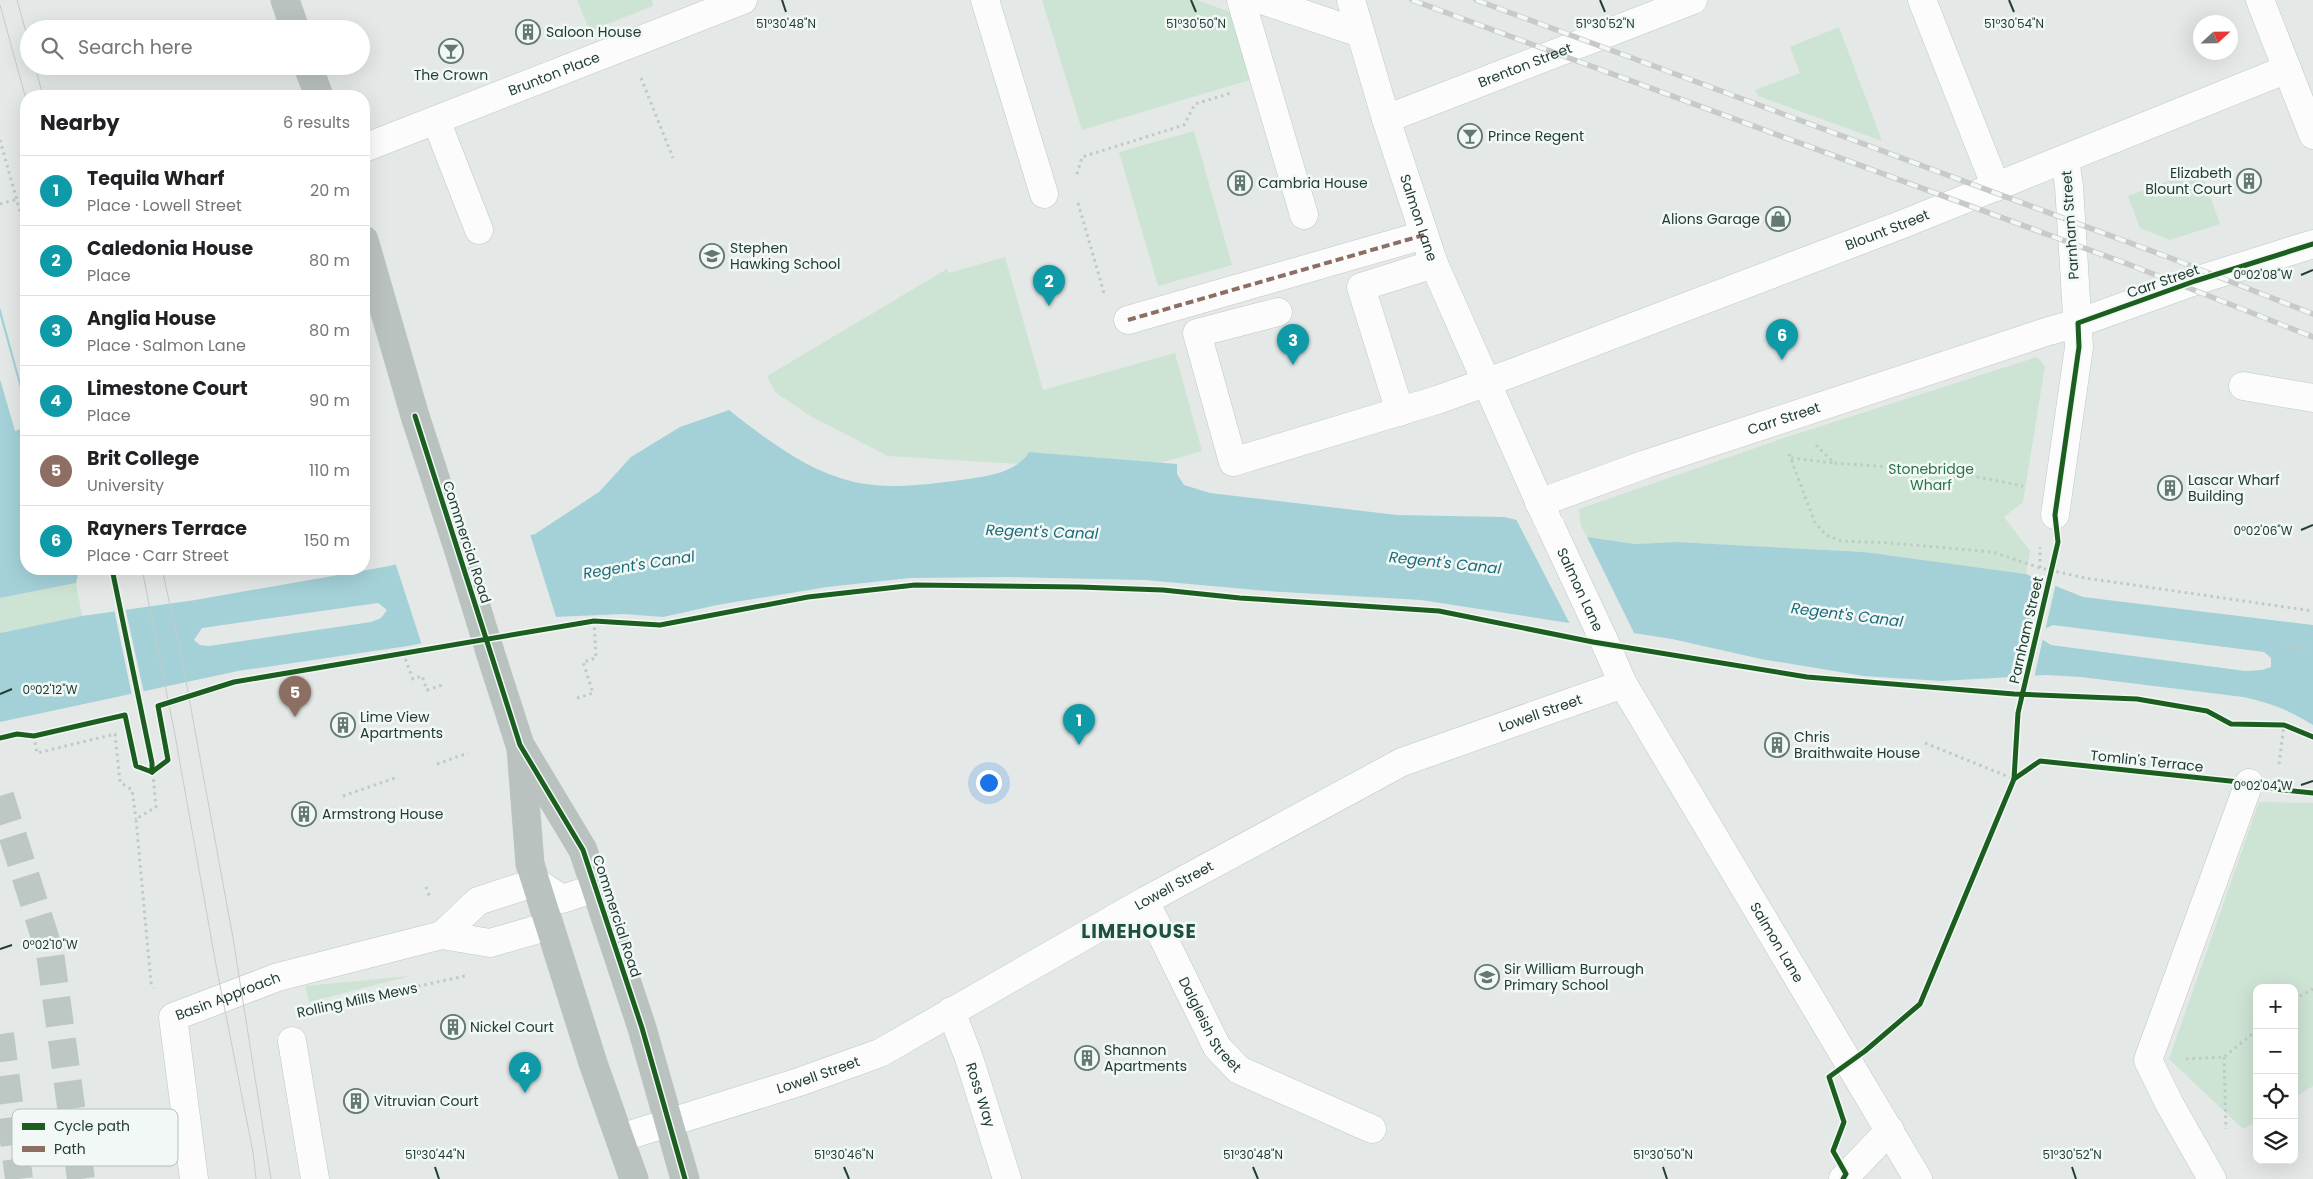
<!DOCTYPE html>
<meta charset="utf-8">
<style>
:root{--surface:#fff;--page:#f6f6f6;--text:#202124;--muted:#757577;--line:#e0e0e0;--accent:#657973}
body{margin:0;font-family:Poppins,sans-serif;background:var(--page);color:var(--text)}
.controls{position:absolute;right:15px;bottom:15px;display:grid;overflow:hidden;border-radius:10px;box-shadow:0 5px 20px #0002}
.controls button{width:45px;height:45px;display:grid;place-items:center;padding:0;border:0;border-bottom:1px solid var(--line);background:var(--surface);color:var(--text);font:25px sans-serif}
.compass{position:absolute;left:2193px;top:15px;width:45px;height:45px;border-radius:50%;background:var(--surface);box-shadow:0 5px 20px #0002;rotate:68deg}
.you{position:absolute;left:988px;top:782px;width:18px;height:18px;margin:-12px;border:4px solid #fff;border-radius:50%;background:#1a73e8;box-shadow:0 0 0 8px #1a73e833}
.badge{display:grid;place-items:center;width:32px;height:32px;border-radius:50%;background:var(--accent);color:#fff;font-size:16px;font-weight:700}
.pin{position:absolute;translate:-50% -41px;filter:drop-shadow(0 1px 2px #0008)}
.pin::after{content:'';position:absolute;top:26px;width:18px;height:15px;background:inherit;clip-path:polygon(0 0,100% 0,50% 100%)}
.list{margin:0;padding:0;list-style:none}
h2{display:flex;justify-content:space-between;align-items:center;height:65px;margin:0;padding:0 20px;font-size:21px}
h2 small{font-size:16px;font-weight:400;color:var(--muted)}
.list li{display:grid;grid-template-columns:32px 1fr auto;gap:15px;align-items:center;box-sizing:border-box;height:70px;padding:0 20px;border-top:1px solid var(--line)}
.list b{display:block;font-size:19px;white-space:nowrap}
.list p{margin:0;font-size:16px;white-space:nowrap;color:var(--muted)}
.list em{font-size:16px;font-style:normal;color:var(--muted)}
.icon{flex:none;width:28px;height:28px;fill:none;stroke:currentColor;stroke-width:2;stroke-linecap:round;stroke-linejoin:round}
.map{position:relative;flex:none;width:2313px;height:1179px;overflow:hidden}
.search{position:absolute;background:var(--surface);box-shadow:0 5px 20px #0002;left:20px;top:20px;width:350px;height:55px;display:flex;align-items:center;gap:12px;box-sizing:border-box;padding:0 18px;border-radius:28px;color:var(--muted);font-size:19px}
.panel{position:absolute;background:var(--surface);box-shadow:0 5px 20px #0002;left:20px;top:90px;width:350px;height:485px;border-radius:20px}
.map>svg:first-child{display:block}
.green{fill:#cde3d3}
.water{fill:#a4d1d8;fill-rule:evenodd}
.pier{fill:#e4e9e7}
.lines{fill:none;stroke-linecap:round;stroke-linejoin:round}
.highway-tunnel{stroke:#bdc7c3;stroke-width:28;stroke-dasharray:28 14;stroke-linecap:butt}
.minor-casing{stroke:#c1c6c4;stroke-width:29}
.highway-casing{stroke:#bcc5c2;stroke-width:29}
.path{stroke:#c1c9c5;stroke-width:3;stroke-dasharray:2.5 4;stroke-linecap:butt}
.minor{stroke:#fbfcfb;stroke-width:28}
.highway{stroke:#bac2c0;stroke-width:28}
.tram{stroke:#c7cac9;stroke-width:1}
.rail-casing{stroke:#c7cac9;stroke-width:5.5}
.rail{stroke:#f2f8f5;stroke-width:4;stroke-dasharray:11;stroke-linecap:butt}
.minor-bridge-casing{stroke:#c1c6c4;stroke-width:29;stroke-linecap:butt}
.highway-bridge-casing{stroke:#bcc5c2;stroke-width:29;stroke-linecap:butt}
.minor-bridge{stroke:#fbfcfb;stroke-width:28}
.highway-bridge{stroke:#bac2c0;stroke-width:28}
.quiet{stroke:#8d6e63;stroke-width:4;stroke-dasharray:8 4;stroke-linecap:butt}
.cycleway-casing{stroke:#f2f8f5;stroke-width:8}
.cycleway{stroke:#1b5e20;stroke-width:5}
.ticks{fill:none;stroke:#213d35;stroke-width:2}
.labels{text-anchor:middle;stroke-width:5;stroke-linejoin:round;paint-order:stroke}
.poi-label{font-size:14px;fill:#213d35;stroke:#f2f8f5;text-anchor:start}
.street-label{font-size:14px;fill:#213d35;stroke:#f2f8f5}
.park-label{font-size:14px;fill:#2b7447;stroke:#f2f8f5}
.water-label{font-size:15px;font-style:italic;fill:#1b6b7a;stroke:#f2f8f5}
.district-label{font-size:19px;font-weight:bold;letter-spacing:1px;fill:#1d4f43;stroke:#f2f8f5}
.key{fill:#f2f8f5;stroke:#b3c0bb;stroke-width:1}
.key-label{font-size:14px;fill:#213d35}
.ticks-label{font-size:12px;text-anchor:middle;fill:#213d35;stroke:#f2f8f5;stroke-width:5;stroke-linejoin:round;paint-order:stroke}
</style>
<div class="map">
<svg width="2313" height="1179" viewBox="0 0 2313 1179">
<rect width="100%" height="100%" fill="#e4e9e7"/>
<g class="green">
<path d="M577 0H652L653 6 590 31Z"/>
<path d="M1042 0H1197L1230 12 1250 80 1082 130Z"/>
<path d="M1839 27 1882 141 1758 96 1755 90 1800 73 1790 47Z"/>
<path d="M1194 131 1232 265 1158 286 1119 152Z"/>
<path d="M2200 169 2220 224 2170 240 2140 228 2128 196Z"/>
<path d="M1005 257 1043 390 1175 353 1202 451 1160 463 1029 452 1019 464 888 456 812 417 775 392 767 376 947 269 949 273Z"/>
<path d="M2037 357 2045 366 2023 502 2004 517 2030 551 2026 574 1864 552 1677 542 1635 544 1587 537 1581 526 1579 509 1784 438Z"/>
<path d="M76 583 82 616 0 633V598Z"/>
<path d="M2259 802 2313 803V1086L2294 1098V988H2257V1121L2243 1129 2169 1059Z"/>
<path d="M410 976 309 1002 305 986Z"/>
</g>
<g class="water">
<path d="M0 307 26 402V569H77L79 571 76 583 0 598Z"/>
<path d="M729 410C766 439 807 471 854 482 891 490 931 484 968 479 989 476 1017 472 1029 452L1177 464V474L1184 485 1210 493 1397 515 1504 517 1587 537 1635 544 1677 542 1864 552 2026 574 2083 597 2313 625V725C2291 711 2269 702 2243 697L2081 677 2046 675 1941 681 1864 676 1761 659 1672 639 1421 600 1267 591 1145 580 1009 577 910 578 827 587 717 605 663 617 624 614 554 617 408 646 238 671 0 722V633L82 616 195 600 384 567 535 534 599 492 631 457 680 427ZM378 603 387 610 381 618 371 622 209 646 200 645 194 640 202 628ZM2053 625 2264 652 2271 658V667L2262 670 2245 671 2051 645 2040 638V631Z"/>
</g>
<g class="pier">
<path d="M0 316 26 409V427L15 431 0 379Z"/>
<path d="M1516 519 1586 535 1635 635 1571 626Z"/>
<path d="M530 534 557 620 422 645 395 562Z"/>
<path d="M2042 577 2056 583 2045 631 2042 633 2043 638 2034 678 2018 679Z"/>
<path d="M125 607 144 693 132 696 114 609Z"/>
</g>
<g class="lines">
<g class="highway-tunnel">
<path d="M0 796 50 953 81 1179"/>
<path d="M0 1034 19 1179"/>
</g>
<defs>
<g id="minor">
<path d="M985 0 1044 194"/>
<path d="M1241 0 1304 215"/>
<path d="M1262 0 1360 33"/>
<path id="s1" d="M1351 0 1386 119 1434 264 1547 519"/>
<path d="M1922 0 1996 187"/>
<path d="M2260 0 2313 135"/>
<path id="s2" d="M1386 119 1693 0"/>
<path d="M436 120 479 230"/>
<path id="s3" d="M364 148 743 0"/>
<path id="s4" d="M1278 312 1197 333 1233 462 1437 400 1515 372 1903 224 2287 69"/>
<path d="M1128 320 1424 235"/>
<path d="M2243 386 2313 398"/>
<path d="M1400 412 1361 287 1434 264"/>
<path id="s5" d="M1539 503 1646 464 2049 331 2078 323 2195 281 2313 244"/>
<path d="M2055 515 2079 347 2069 186 2065 159"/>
<path id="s6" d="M1607 647 1623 684 1918 1179"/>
<path id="s7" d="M1145 901 1217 1047 1239 1070 1372 1129"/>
<path d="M442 935 478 901 536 882 562 899 596 888"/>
<path id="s8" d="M951 1011 969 1058 1007 1179"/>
<path d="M292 1041 315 1179"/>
<path id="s9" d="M620 1138 799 1082 880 1053 1145 901 1402 762 1623 684"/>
<path id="s10" d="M194 1179 173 1017 278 977 442 935 490 943 549 926"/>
<path d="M1843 1179 1890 1130"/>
<path d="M2212 1179 2169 1103 2148 1060 2249 783"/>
</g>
<g id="highway">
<path d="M285 0 295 29"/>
<path d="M308 66 319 96"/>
<path d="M364 240 415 416 458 548"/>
<path d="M490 652 520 745 583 850 642 1028 685 1179"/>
<path d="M521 749 530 864 593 1063 634 1179"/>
</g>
</defs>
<use href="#minor" class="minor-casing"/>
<use href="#highway" class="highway-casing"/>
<g class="path">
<path d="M641 78 673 158"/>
<path d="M0 140 26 233"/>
<path d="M1077 174 1082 157 1184 125 1195 104 1231 93"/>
<path d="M1078 203 1104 293"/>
<path d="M0 204 18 199"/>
<path d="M1816 445 1834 463 1948 471 2023 486"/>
<path d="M1789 454 1815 523 1826 535 1841 541 1891 543 1993 552 2040 568 2085 578 2313 611"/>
<path d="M1791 458 1833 463"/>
<path d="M2040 568V547"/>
<path d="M112 569 152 763 156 807 136 819 151 983 154 988"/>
<path d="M520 634 594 621 660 625 808 597 915 585 1163 590 1240 598 1439 611 1561 635"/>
<path d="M2281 645 2313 649"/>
<path d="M1648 651 1807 677 2014 694 2137 699 2207 711 2231 724 2284 725 2313 737"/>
<path d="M403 653 413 679 422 676 427 690 445 684"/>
<path d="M577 698 593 693 583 662 596 658 594 621"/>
<path d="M34 736 37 753 115 734 120 782 132 790 136 819"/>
<path d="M0 738 17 734 34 736 125 715 136 766 152 772"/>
<path d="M1925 743 2014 779"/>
<path d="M437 764 468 753"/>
<path d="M2279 764 2284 725"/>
<path d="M152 772 168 760 158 706 234 682 450 645"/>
<path d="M343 796 395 778"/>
<path d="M426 887 430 898"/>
<path d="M2294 999 2313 989"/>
<path d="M310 1010 465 976"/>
<path d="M2224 1057 2226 1129"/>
<path d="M2186 1059 2224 1057 2257 1030"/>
</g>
<use href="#minor" class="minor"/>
<use href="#highway" class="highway"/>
<g class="tram">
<path d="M17 0 29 43"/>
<path d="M0 5 26 99"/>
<path d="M35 66 43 96"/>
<path d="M142 569 175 735 216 965 253 1152 256 1179"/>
<path d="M162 569 181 654 233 938 271 1179"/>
</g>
<defs>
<g id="rail">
<path d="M1412 0 2133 266 2313 337"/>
<path d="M1476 0 2168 257 2313 314"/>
</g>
</defs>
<use href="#rail" class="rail-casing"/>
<use href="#rail" class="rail"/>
<defs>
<g id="minor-bridge">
<path id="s11" d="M1551 527 1607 647"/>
</g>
<path id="highway-bridge" d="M458 548 490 652"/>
</defs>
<use href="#minor-bridge" class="minor-bridge-casing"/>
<use href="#highway-bridge" class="highway-bridge-casing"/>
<use href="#minor-bridge" class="minor-bridge"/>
<use href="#highway-bridge" class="highway-bridge"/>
<path class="quiet" d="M1128 320 1424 235"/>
<defs>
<g id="cycleway">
<path d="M415 416 520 745 583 850 642 1028 685 1179"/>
<path d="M112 569 152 763V772"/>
<path d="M0 738 17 734 34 736 125 715 136 766 152 772"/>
<path d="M152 772 168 760 158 706 234 682 594 621 660 625 808 597 915 585 1079 587 1163 590 1240 598 1439 611 1593 642 1807 677 2014 694 2137 699 2207 711 2231 724 2284 725 2313 737"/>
<path d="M2014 779 2040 761 2249 783 2275 789 2313 793"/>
<path d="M1843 1179 1846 1174 1833 1151 1844 1122 1829 1077 1865 1051 1920 1004 2014 779 2018 713 2058 542 2055 515 2079 347 2078 323 2195 281 2313 244"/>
</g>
</defs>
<use href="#cycleway" class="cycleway-casing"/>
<use href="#cycleway" class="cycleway"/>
</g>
<path class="ticks" d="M782 0 786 12M1191 0 1196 12M1600 0 1605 12M2009 0 2014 12M2301 275 2313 270M2301 530 2313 525M0 694 12 689M2301 785 2313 781M0 949 12 945M435 1167 439 1179M844 1167 849 1179M1253 1167 1258 1179M1663 1167 1667 1179M2072 1167 2076 1179"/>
<defs>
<symbol id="building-ring" viewBox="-11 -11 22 22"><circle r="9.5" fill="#f2f8f5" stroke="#657973" stroke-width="1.5"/><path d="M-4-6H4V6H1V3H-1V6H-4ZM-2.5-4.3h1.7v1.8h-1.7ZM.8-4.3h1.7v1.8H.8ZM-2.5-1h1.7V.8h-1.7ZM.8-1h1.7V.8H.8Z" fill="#657973"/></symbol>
<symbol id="bar-ring" viewBox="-11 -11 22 22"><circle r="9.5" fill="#f2f8f5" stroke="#657973" stroke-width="1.5"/><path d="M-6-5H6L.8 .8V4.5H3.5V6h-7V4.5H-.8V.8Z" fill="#657973"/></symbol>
<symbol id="shop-ring" viewBox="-11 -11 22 22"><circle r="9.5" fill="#f2f8f5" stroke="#657973" stroke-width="1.5"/><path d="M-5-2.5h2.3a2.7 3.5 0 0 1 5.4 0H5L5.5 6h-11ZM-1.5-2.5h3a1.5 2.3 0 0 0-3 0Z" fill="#657973"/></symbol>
<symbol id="school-ring" viewBox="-11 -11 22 22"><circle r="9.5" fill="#f2f8f5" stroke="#657973" stroke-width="1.5"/><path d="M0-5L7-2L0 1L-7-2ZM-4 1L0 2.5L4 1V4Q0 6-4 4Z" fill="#657973"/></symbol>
</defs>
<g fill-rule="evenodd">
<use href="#building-ring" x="514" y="18" width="28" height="28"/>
<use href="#bar-ring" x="437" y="37" width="28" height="28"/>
<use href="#bar-ring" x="1456" y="122" width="28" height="28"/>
<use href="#building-ring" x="2235" y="167" width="28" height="28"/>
<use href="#building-ring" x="1226" y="169" width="28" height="28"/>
<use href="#shop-ring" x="1764" y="205" width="28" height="28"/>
<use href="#school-ring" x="698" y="242" width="28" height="28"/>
<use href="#building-ring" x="2156" y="474" width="28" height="28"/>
<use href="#building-ring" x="329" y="711" width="28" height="28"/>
<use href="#building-ring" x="1763" y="731" width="28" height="28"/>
<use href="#building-ring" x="290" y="800" width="28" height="28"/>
<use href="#school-ring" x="1473" y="963" width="28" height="28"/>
<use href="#building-ring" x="439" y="1013" width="28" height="28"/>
<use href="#building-ring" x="1073" y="1044" width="28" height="28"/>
<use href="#building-ring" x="342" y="1087" width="28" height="28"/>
</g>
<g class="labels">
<g class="poi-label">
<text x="546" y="37">Saloon House</text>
<text x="451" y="80" text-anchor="middle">The Crown</text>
<text x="1488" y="141">Prince Regent</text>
<text x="2232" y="178" text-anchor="end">Elizabeth<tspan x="2232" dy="16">Blount Court</tspan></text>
<text x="1258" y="188">Cambria House</text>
<text x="1760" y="224" text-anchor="end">Alions Garage</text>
<text x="730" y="253">Stephen<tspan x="730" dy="16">Hawking School</tspan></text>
<text x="2188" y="485">Lascar Wharf<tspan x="2188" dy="16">Building</tspan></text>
<text x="360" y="722">Lime View<tspan x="360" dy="16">Apartments</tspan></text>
<text x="1794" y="742">Chris<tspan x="1794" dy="16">Braithwaite House</tspan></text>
<text x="322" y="819">Armstrong House</text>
<text x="1504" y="974">Sir William Burrough<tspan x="1504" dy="16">Primary School</tspan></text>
<text x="470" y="1032">Nickel Court</text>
<text x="1104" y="1055">Shannon<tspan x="1104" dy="16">Apartments</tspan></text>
<text x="374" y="1106">Vitruvian Court</text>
</g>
<g class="street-label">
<text dy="5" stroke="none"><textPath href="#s2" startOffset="149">Brenton Street</textPath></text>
<text dy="5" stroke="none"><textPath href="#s3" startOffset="204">Brunton Place</textPath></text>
<text dy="5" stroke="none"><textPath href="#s1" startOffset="228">Salmon Lane</textPath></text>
<text transform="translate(2070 225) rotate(-94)" y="5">Parnham Street</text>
<text dy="5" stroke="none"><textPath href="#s4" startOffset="912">Blount Street</textPath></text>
<text transform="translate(2163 281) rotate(-19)" y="5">Carr Street</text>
<text dy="5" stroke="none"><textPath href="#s5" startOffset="259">Carr Street</textPath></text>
<text transform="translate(467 542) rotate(72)" y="5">Commercial Road</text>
<text dy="5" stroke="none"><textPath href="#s11" startOffset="69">Salmon Lane</textPath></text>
<text transform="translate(2026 630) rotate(-77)" y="5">Parnham Street</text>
<text dy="5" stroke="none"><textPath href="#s9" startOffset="1018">Lowell Street</textPath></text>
<text transform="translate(2147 761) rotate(6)" y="5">Tomlin's Terrace</text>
<text dy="5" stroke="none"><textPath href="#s9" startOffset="612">Lowell Street</textPath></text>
<text transform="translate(617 916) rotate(72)" y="5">Commercial Road</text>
<text dy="5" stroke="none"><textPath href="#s6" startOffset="341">Salmon Lane</textPath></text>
<text dy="5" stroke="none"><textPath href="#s10" startOffset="222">Basin Approach</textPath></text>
<text transform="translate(357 1000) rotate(-12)" y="5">Rolling Mills Mews</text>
<text dy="5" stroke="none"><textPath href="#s7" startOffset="140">Dalgleish Street</textPath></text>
<text dy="5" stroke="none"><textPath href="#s9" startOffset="208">Lowell Street</textPath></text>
<text dy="5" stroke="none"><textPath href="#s8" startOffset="89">Ross Way</textPath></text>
</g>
<g class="park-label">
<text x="1931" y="474">Stonebridge<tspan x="1931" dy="16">Wharf</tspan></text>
</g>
<g class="water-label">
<text transform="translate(1042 532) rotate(2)" y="5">Regent's Canal</text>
<text transform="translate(1445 563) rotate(6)" y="5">Regent's Canal</text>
<text transform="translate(639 565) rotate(-9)" y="5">Regent's Canal</text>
<text transform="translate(1847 615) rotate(7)" y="5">Regent's Canal</text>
</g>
<g class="district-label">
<text x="1139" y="938">LIMEHOUSE</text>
</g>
</g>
<rect x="12" y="1109" width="166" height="57" rx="8" class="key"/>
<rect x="22" y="1123" width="23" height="7" fill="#1b5e20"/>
<rect x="22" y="1146" width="23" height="6" fill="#8d6e63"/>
<g class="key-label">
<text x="54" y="1131">Cycle path</text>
<text x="54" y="1154">Path</text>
</g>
<g class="ticks-label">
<text x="2014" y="28">51°30'54"N</text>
<text x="786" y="28">51°30'48"N</text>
<text x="1196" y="28">51°30'50"N</text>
<text x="1605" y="28">51°30'52"N</text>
<text x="2263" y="279">0°02'08"W</text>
<text x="2263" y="535">0°02'06"W</text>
<text x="50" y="694">0°02'12"W</text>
<text x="2263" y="790">0°02'04"W</text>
<text x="50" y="949">0°02'10"W</text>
<text x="435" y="1159">51°30'44"N</text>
<text x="844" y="1159">51°30'46"N</text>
<text x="1253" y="1159">51°30'48"N</text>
<text x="1663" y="1159">51°30'50"N</text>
<text x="2072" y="1159">51°30'52"N</text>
</g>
</svg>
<div class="controls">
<button>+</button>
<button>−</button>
<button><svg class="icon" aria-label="locate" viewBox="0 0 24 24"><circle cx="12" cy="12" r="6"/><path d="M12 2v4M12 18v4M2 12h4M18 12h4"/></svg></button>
<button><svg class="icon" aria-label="layers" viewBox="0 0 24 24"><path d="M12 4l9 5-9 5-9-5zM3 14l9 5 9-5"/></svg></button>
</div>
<svg class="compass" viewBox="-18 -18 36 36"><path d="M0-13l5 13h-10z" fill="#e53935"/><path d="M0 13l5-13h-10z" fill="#757577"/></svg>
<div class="you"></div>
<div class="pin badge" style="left:1079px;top:745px;background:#0f9aa8">1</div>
<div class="pin badge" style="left:1049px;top:306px;background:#0f9aa8">2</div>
<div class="pin badge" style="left:1293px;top:365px;background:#0f9aa8">3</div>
<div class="pin badge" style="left:525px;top:1093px;background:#0f9aa8">4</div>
<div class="pin badge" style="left:295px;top:717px;background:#8d6e63">5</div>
<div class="pin badge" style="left:1782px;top:360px;background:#0f9aa8">6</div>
<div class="search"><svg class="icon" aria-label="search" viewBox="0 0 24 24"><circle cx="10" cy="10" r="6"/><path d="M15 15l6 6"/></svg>Search here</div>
<section class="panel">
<h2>Nearby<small>6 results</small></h2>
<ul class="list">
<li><span class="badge" style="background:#0f9aa8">1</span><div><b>Tequila Wharf</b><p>Place · Lowell Street</p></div><em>20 m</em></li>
<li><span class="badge" style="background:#0f9aa8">2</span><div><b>Caledonia House</b><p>Place</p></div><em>80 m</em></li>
<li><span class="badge" style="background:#0f9aa8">3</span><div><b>Anglia House</b><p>Place · Salmon Lane</p></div><em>80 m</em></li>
<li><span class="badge" style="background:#0f9aa8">4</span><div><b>Limestone Court</b><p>Place</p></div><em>90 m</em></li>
<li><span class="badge" style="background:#8d6e63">5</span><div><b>Brit College</b><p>University</p></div><em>110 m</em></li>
<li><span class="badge" style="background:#0f9aa8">6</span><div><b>Rayners Terrace</b><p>Place · Carr Street</p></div><em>150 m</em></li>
</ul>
</section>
</div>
